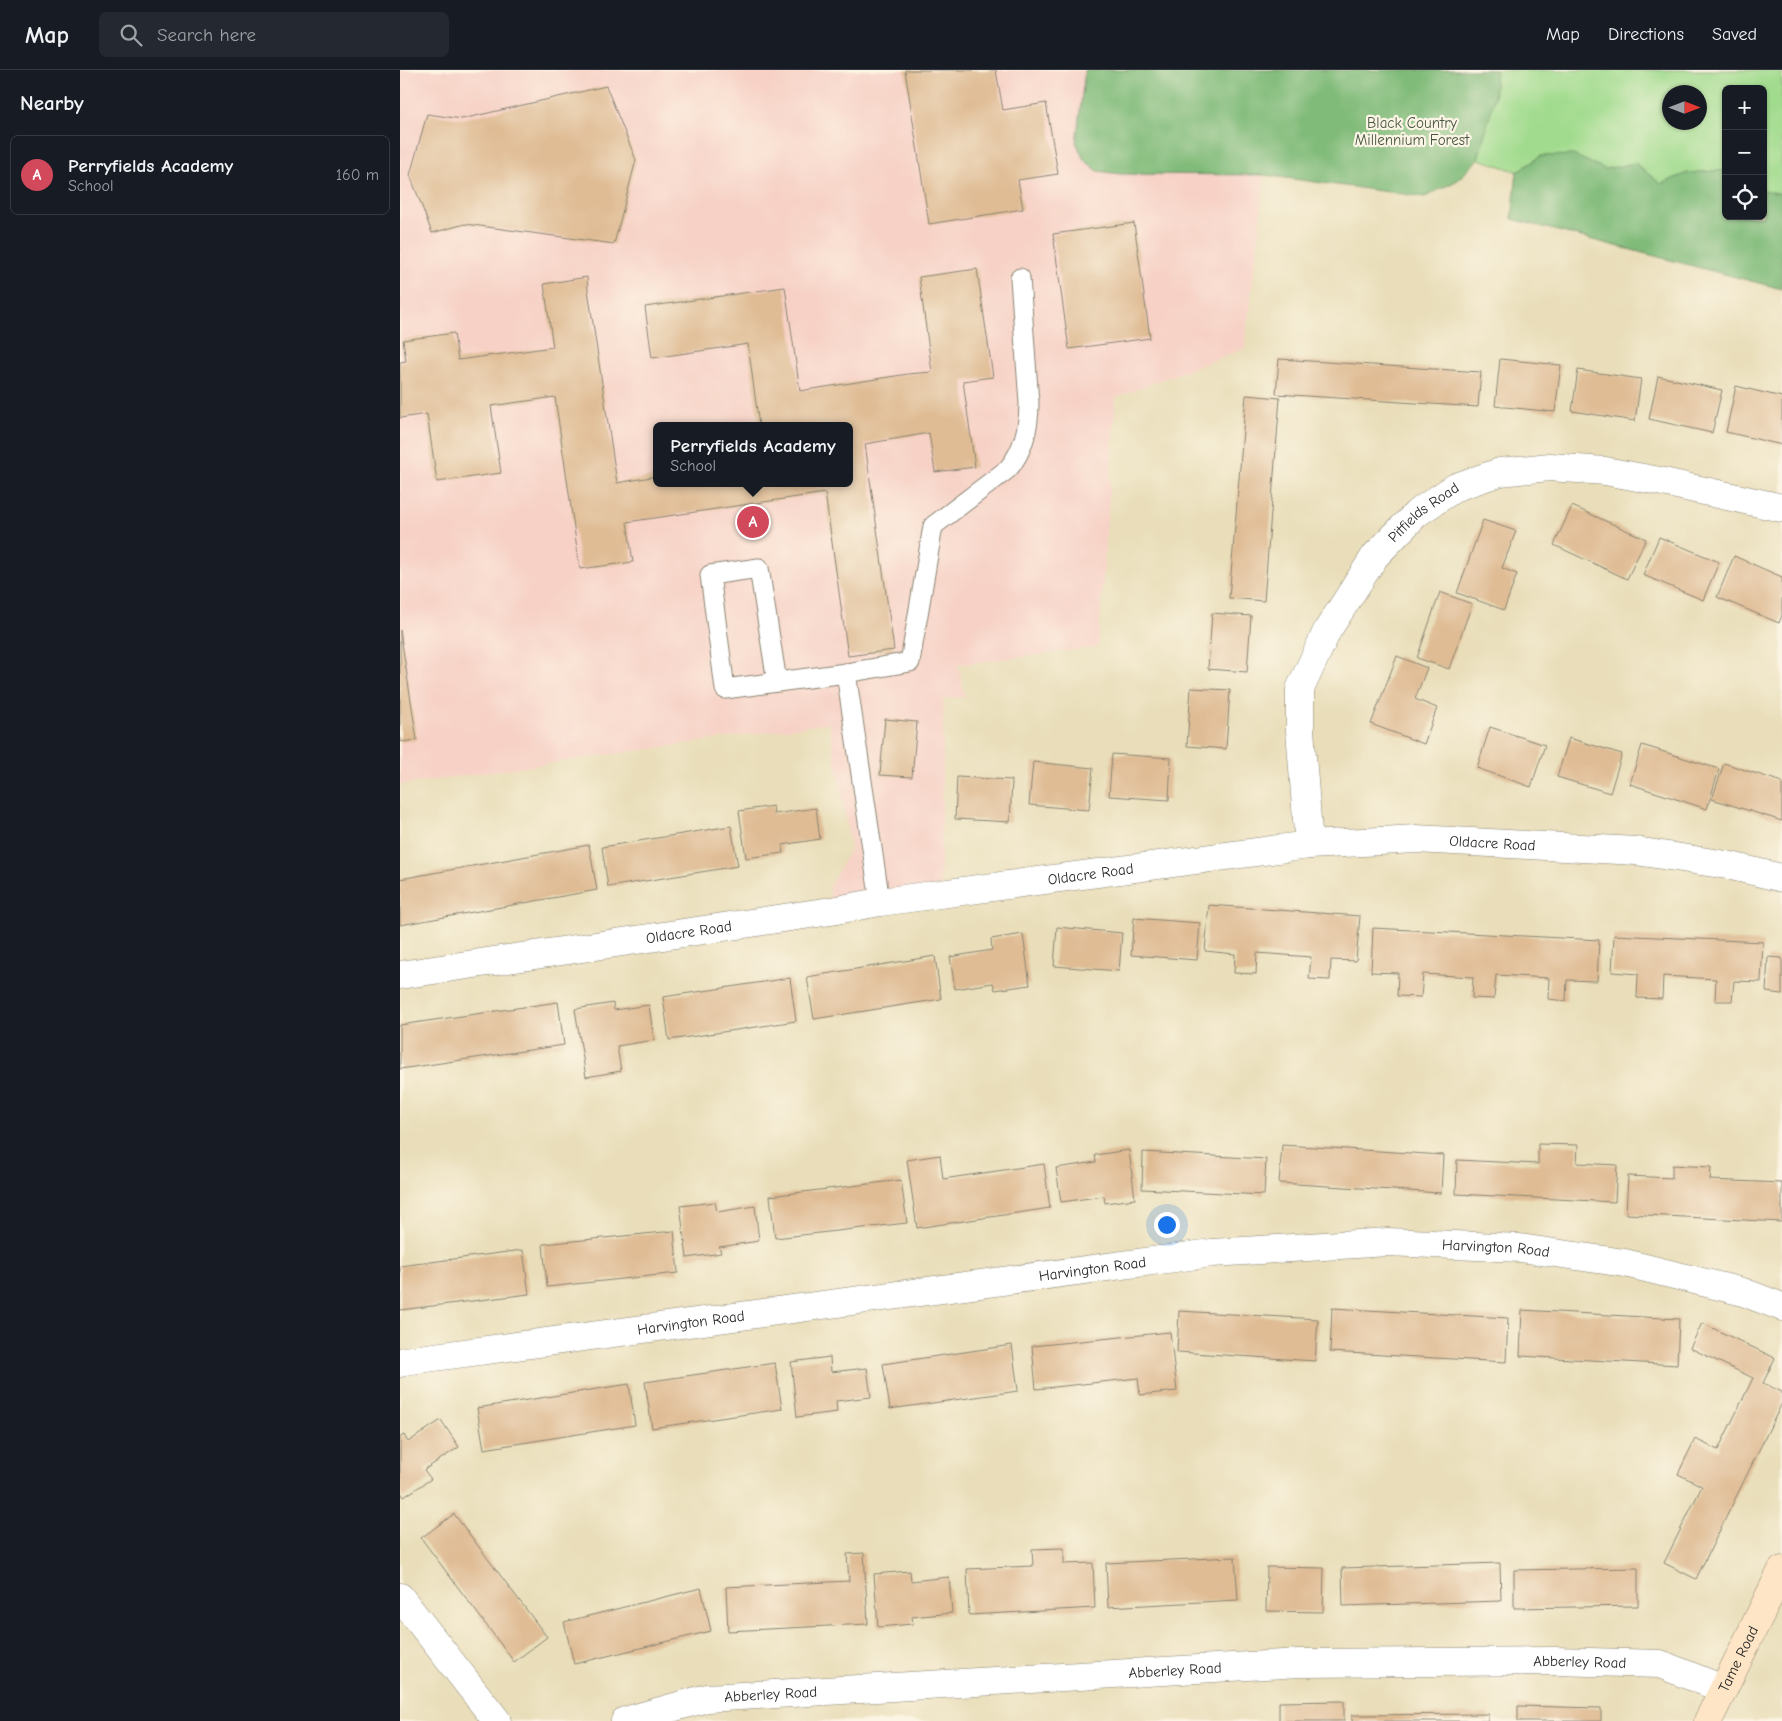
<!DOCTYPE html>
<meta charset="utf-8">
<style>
:root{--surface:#171b24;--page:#242831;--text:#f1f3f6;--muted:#9ea1a6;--line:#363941;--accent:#d1495b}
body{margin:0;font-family:"Comic Neue",sans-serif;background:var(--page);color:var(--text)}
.controls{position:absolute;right:15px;top:15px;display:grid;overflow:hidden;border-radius:8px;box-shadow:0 1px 4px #0004}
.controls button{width:45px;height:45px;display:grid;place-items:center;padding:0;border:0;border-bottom:1px solid var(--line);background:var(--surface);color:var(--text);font:25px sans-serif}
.compass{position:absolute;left:1262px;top:15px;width:45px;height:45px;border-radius:50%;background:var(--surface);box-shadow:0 1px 4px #0004;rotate:90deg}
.you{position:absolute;left:766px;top:1154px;width:18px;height:18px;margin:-12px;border:4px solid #fff;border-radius:50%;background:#1a73e8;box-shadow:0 0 0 8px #1a73e833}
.badge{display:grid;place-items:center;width:32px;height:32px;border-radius:50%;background:var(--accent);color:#fff;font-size:16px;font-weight:700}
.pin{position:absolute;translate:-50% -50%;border:2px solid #fff;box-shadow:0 1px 5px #0006}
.popup{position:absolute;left:253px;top:352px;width:200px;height:65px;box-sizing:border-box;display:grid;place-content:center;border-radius:8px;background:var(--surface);filter:drop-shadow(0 1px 4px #0005);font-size:16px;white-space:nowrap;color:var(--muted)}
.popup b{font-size:19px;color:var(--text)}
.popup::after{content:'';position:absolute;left:50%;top:100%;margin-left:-10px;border:10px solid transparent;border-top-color:var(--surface)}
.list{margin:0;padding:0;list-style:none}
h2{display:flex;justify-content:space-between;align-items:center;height:65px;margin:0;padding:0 20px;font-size:21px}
h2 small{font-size:16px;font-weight:400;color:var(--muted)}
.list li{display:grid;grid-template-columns:32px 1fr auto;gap:15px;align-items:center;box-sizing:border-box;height:80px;margin:0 10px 10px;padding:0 10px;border:1px solid var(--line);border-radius:8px}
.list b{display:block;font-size:19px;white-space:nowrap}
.list p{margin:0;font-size:16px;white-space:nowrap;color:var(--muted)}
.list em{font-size:16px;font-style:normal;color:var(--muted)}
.icon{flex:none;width:28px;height:28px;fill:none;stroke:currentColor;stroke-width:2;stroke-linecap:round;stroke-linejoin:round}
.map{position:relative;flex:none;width:1382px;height:1651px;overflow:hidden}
header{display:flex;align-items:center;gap:30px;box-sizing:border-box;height:70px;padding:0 25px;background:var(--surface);border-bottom:1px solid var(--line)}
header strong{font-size:24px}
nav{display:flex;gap:28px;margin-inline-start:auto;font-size:18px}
.search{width:350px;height:45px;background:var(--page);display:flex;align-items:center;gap:12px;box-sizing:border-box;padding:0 18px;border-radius:8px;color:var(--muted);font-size:19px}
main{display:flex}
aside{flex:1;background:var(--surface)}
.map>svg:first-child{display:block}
.built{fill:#f7d1c6;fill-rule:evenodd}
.green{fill:#a1db8e;stroke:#66835c;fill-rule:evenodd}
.forest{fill:#80bb79;stroke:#567352}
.building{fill:#dfbc94}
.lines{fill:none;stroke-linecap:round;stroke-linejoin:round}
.lane-casing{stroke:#8a8472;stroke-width:21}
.street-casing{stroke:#8a8472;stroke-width:29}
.secondary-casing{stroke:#8a8472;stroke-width:29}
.lane{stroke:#fff;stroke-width:19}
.street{stroke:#fff;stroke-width:28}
.secondary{stroke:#fee5c5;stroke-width:28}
.labels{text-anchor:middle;stroke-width:4.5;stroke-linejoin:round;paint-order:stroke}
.park-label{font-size:15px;fill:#485744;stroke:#fcf5e5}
.street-label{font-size:15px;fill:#2b2b2b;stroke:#fcf5e5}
</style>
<header>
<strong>Map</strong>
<div class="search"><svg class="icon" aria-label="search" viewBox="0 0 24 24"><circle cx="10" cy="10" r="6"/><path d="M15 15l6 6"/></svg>Search here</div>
<nav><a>Map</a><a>Directions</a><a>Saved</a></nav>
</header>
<main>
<aside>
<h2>Nearby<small></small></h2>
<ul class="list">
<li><span class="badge">A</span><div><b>Perryfields Academy</b><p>School</p></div><em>160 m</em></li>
</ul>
</aside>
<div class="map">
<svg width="1382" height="1651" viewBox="0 0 1382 1651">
<rect width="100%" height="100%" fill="#fcf5e5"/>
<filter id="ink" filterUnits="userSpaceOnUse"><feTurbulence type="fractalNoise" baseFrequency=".02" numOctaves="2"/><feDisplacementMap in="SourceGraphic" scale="10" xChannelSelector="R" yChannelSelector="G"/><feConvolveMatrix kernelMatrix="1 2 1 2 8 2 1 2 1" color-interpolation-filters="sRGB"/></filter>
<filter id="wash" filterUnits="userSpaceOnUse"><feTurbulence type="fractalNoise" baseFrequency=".0096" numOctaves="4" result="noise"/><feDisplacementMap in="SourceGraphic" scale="20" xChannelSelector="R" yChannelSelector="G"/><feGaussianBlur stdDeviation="1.12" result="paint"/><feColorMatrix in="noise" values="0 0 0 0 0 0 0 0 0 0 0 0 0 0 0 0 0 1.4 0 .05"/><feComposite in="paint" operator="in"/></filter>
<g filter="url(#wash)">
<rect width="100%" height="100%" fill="#e9deb9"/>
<path class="built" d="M0 0H685L676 72 698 101 720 104 864 105 858 171 844 279 716 327 698 577 558 595 565 627 544 629 540 824 431 841 429 817 451 778 429 653 0 715ZM257 356H449V413H257Z"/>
<path class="green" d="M1077 0H1382V190L1070 86ZM1326 19H1363V146H1326ZM1270 22H1300V52H1270Z"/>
<g class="forest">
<path d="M685 0H1096L1094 30 1078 89 1058 110 1025 127 864 105 720 104 698 101 684 90 676 72Z"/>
<path d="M1173 85 1205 99 1235 93 1261 114 1287 103 1326 100V146H1363V120L1382 124V219L1112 149 1117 102 1141 86Z"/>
</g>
<g id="blocks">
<g class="building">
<path d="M505 0H596L603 40 646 33 658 104 618 110 623 139 529 154Z"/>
<path d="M206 16 236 90 214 174 65 154 32 163 10 105 27 44 62 49Z"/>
<path d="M734 153 750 268 669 279 653 164Z"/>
<path d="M577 199 593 307 563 311 575 397 535 402 529 363 465 374 494 580 448 586 425 423 227 452 233 492 180 499 155 327 91 336 101 403 37 412 27 344 0 348V292L6 291 3 270 54 263 58 290 153 277 144 214 187 207 188 220 217 413 257 406V413H449V356H359L348 274 252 288 245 237 385 217 400 321 508 304 532 302 519 207Z"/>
<path d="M879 289 1081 302 1078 337 876 324Z"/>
<path d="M1100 289 1161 295 1155 342 1095 336Z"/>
<path d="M1178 300 1241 309 1235 351 1172 341Z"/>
<path d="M1258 306 1322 320 1312 363 1249 349Z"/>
<path d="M1336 316 1382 327V375L1326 362Z"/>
<path d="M846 325 880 328 864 531 829 528Z"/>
<path d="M1172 436 1246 469 1227 509 1154 475Z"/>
<path d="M1083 450 1116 461 1102 498 1117 504 1104 540 1057 523Z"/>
<path d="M1259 467 1319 492 1303 530 1243 505Z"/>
<path d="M1334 486 1382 507V545L1379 553 1317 527Z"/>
<path d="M1040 522 1072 534 1049 599 1017 588Z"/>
<path d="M812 543 851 546 847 602 808 599Z"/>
<path d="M0 560 17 670 0 672Z"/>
<path d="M997 586 1027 598 1015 629 1037 638 1024 674 971 654Z"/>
<path d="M791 618 830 620 826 679 787 676Z"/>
<path d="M485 649 517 652 512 707 480 705Z"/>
<path d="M1090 657 1145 675 1131 717 1077 698Z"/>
<path d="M1169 668 1222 684 1210 723 1157 707Z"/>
<path d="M1242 675 1319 699 1307 739 1230 714Z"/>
<path d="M712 684 771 688 769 730 709 726Z"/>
<path d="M633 692 693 698 689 740 629 735Z"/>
<path d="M1324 693 1382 712V751L1312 729Z"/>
<path d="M557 707 612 710 610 752 555 749Z"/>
<path d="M373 736 374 744 416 738 420 769 382 775 383 783 346 788 339 741Z"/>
<path d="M331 756 338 796 208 817 202 777Z"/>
<path d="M189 775 197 820 0 855V809Z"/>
<path d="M809 835 960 846 956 891 931 890 930 910 909 909 911 887 857 883 856 904 834 903 835 884 805 881Z"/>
<path d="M734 848 800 853 797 890 731 885Z"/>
<path d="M657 857 722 863 719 901 654 896Z"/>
<path d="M973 858 1199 870 1197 911 1167 910 1166 931 1148 929 1149 908 1096 905 1094 929 1072 928 1073 907 1023 904 1021 927 997 926 998 903 971 902Z"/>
<path d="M623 864 630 915 595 920 593 913 555 919 550 887 592 880 591 869Z"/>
<path d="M1214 865 1363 872 1361 912 1334 911 1332 931H1315L1316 909 1263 906 1262 929 1237 928 1238 904 1212 902Z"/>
<path d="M535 886 541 929 414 949 407 907Z"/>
<path d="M1368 887 1382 888V924L1366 922Z"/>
<path d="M390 908 396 951 269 970 263 927Z"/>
<path d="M158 932 164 975 0 999V955Z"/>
<path d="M213 933 214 940 249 935 254 970 217 976 221 1001 186 1007 175 939Z"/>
<path d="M1138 1074 1178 1075 1177 1093 1217 1095 1215 1132 1056 1124 1057 1090 1138 1094Z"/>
<path d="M882 1075 1043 1085 1041 1123 879 1113Z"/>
<path d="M729 1080 735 1129 705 1133 704 1126 661 1132 656 1098 696 1092 695 1085Z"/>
<path d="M743 1082 866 1089 864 1125 742 1119Z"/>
<path d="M540 1085 543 1109 644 1094 650 1138 517 1158 507 1090Z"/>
<path d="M1272 1095 1311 1097 1310 1110 1382 1113V1152L1226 1144 1228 1106 1272 1108Z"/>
<path d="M501 1110 507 1153 375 1168 370 1126Z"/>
<path d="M315 1132 317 1142 355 1136 359 1171 319 1177 321 1183 287 1188 280 1136Z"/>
<path d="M274 1161 278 1203 147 1217 143 1174Z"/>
<path d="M123 1180 129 1224 0 1240V1196Z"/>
<path d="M932 1238 1108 1248 1106 1292 930 1282Z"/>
<path d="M1122 1240 1279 1249 1277 1295 1120 1286Z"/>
<path d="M779 1241 918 1249 915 1291 777 1282Z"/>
<path d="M1302 1253 1375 1288 1363 1313 1382 1322V1333L1296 1509 1264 1493 1302 1416 1278 1404 1295 1369 1318 1380 1353 1308 1290 1278Z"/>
<path d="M770 1262 777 1321 740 1325 738 1308 636 1319 632 1276Z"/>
<path d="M612 1275 618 1321 490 1339 483 1294Z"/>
<path d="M430 1287 431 1302 467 1298 471 1327 436 1331 437 1342 397 1347 391 1292Z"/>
<path d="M375 1293 382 1339 252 1358 245 1312Z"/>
<path d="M229 1314 235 1355 84 1379 77 1338Z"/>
<path d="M41 1350 59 1377 24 1400 31 1409 4 1427 0 1421V1367L4 1365 8 1372Z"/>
<path d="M54 1444 147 1567 114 1592 21 1468Z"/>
<path d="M664 1478V1494L693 1493 695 1538 569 1545 567 1499 633 1496 632 1479Z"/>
<path d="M464 1483 468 1554 328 1561 326 1517 449 1511 447 1484Z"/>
<path d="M835 1487 838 1530 708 1537 706 1493Z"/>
<path d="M1100 1493 1101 1531 943 1536 942 1498Z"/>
<path d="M867 1497 924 1498 923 1542 866 1541Z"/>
<path d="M1238 1498V1536L1114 1538V1500Z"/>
<path d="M510 1501 511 1511 549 1507 552 1543 512 1547 513 1554 478 1557 474 1504Z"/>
<path d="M301 1518 311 1561 174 1594 164 1552Z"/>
<path d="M944 1631V1651H879V1632Z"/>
<path d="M1118 1636 1201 1638V1651H1118Z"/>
<path d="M1088 1644V1651H952V1645Z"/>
</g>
</g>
</g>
<g filter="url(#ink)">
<use href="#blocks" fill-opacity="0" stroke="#8a8472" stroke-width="1"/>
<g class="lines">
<defs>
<g id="lane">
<path d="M377 612 359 498 310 505 325 619 446 603"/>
<path d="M480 832 446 603 510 592 533 456 608 399C624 380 629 357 629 333L620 208"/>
</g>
<g id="street">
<path id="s1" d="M909 775 900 660V619L927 561 975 486 1017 443 1056 417 1100 402 1150 397 1205 401 1254 410 1382 438"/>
<path id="s2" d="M0 905 431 841 480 832 909 775 1016 769 1236 781 1327 795 1382 808"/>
<path id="s3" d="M0 1293 4 1291 812 1183 988 1172 1120 1178 1225 1193 1343 1222 1382 1237"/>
<path d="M0 1527 97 1651"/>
<path id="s4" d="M225 1651 307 1628 900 1593 1155 1591 1260 1594 1323 1619"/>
</g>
<g id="secondary">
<path id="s5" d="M1308 1651 1382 1500"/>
</g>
</defs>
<use href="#lane" class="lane-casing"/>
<use href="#street" class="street-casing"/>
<use href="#secondary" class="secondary-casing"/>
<use href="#lane" class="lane"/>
<use href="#street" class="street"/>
<use href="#secondary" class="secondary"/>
</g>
</g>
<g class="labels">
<g class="park-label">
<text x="1012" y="58">Black Country<tspan x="1012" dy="17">Millennium Forest</tspan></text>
</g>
<g class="street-label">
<text dy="5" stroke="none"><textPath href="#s1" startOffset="375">Pitfields Road</textPath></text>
<text dy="5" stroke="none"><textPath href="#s2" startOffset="1102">Oldacre Road</textPath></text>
<text dy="5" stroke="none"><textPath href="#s2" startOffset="698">Oldacre Road</textPath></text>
<text dy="5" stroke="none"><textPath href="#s2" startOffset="292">Oldacre Road</textPath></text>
<text dy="5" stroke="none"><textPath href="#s3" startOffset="1104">Harvington Road</textPath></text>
<text dy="5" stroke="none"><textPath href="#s3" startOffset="699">Harvington Road</textPath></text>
<text dy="5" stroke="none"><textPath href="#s3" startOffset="294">Harvington Road</textPath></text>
<text dy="5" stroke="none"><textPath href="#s5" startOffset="69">Tame Road</textPath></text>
<text dy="5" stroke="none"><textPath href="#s4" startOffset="959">Abberley Road</textPath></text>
<text dy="5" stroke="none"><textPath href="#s4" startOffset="554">Abberley Road</textPath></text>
<text dy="5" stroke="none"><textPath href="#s4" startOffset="149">Abberley Road</textPath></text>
</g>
</g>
</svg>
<div class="controls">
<button>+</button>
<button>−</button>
<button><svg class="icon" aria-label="locate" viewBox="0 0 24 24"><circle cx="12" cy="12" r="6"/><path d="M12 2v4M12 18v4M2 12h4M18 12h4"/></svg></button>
</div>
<svg class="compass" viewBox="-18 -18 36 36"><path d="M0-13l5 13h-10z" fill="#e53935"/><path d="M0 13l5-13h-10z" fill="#9ea1a6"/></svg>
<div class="you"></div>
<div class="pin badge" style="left:353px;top:452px">A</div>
<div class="popup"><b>Perryfields Academy</b>School</div>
</div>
</main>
